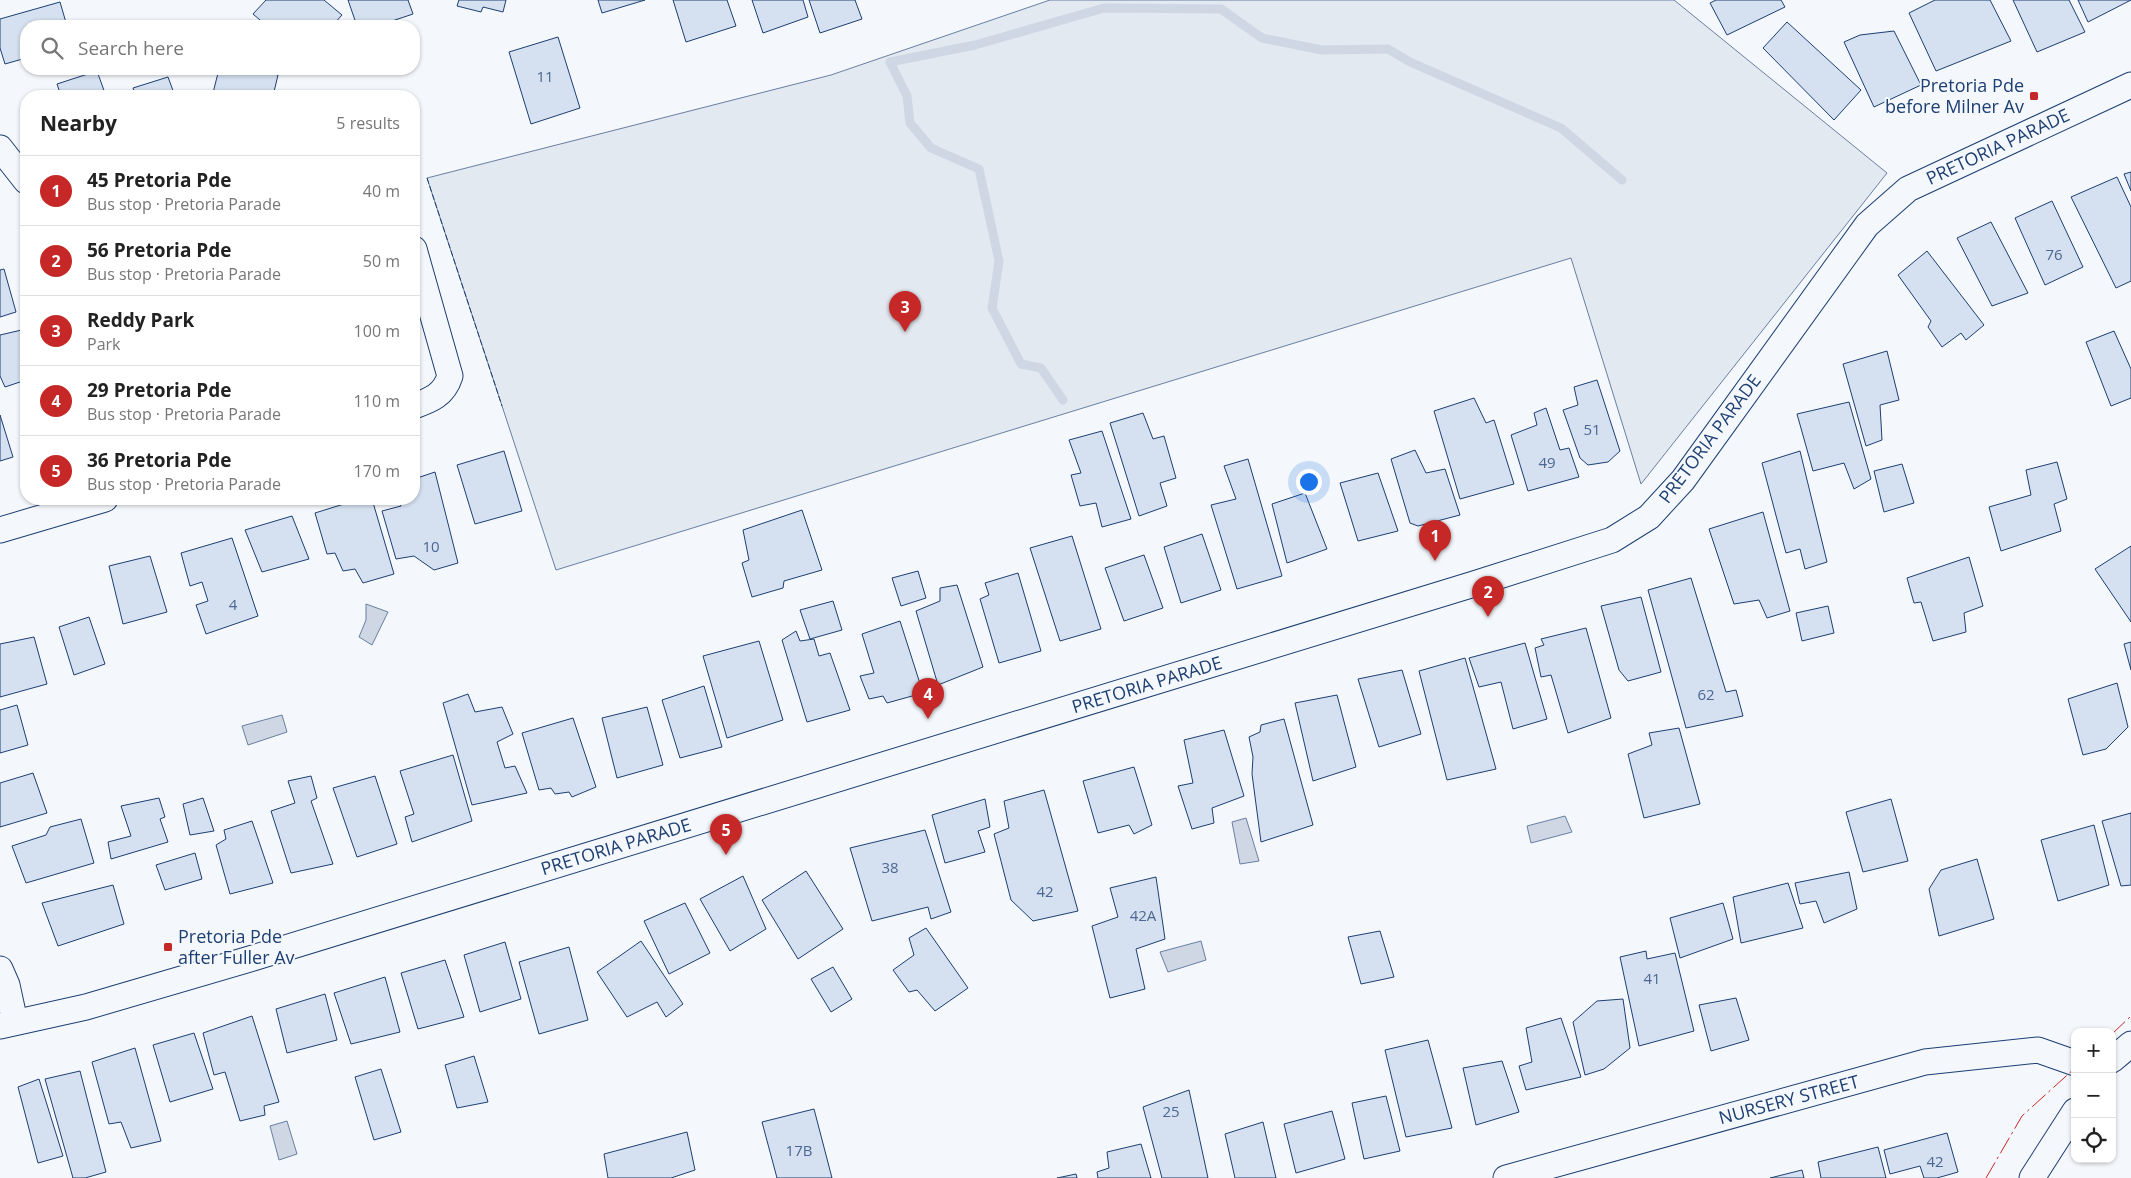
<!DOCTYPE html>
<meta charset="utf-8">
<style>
:root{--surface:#fff;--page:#f2f2f2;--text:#222;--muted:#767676;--line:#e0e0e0;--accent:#c62828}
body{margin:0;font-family:"Open Sans",sans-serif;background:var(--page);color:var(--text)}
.controls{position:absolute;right:15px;bottom:15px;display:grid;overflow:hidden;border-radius:10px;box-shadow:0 1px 4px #0004}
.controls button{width:45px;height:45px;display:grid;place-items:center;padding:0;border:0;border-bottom:1px solid var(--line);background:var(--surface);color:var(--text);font:25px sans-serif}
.you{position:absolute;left:1308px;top:481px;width:18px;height:18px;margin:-12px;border:4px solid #fff;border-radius:50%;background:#1a73e8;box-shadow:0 0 0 8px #1a73e833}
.badge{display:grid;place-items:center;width:32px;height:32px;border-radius:50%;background:var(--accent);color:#fff;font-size:16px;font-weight:700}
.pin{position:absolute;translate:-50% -41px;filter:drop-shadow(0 1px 2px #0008)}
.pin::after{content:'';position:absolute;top:26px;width:18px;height:15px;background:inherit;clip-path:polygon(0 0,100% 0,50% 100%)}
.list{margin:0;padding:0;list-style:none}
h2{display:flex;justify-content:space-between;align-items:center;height:65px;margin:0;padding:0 20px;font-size:21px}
h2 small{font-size:16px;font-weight:400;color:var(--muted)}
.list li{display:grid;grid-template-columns:32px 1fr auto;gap:15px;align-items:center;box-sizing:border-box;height:70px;padding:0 20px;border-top:1px solid var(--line)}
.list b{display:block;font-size:19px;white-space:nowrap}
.list p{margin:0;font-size:16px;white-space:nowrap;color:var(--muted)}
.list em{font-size:16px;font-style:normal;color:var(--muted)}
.icon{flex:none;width:28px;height:28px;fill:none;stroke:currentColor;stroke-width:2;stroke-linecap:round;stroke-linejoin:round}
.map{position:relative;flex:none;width:2131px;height:1178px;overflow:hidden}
.search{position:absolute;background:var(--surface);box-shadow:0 1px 4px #0004;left:20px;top:20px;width:400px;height:55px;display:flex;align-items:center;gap:12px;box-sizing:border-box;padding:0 18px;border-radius:20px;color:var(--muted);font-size:19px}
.panel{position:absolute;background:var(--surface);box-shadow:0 1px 4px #0004;left:20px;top:90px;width:400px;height:415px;border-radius:20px}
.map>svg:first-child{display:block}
.green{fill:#e3e9f0;stroke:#687fa3}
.water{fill:#cfd7e4;stroke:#687fa3}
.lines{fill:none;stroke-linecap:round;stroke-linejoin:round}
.stream{stroke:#cfd7e4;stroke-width:9}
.building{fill:#d5e0f0;stroke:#1d3f73}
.street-casing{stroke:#1d3f73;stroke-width:27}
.street{stroke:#f4f7fb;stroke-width:25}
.fence{stroke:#1d3f73;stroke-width:1;stroke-dasharray:6 2.5;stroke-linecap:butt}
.power{stroke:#c62828;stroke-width:1;stroke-dasharray:18 4 2.5 4;stroke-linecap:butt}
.poi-dot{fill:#c62828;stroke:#f4f7fb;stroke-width:2}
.labels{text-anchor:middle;stroke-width:4;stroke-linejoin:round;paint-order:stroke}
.number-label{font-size:15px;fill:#4b6792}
.poi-label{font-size:18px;fill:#1d3f73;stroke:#f4f7fb;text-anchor:end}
.street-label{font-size:18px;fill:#1d3f73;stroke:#f4f7fb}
</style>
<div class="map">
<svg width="2131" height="1178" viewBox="0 0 2131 1178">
<rect width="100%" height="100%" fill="#f4f7fb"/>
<path class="green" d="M1050 0H1674L1887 173 1641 484 1571 258 556 570 427 178 831 75Z"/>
<g class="water">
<path d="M366 604 388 612 372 645 359 637 366 620Z"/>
<path d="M282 715 287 732 248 745 242 726Z"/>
<path d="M1565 816 1572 832 1531 843 1527 826Z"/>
<path d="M1246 818 1259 861 1240 864 1232 822Z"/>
<path d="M1201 941 1206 960 1168 972 1160 952Z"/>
<path d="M287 1121 297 1154 279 1160 270 1126Z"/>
</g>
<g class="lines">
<path class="stream" d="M1063 400 1041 368 1021 364 992 308 999 261 979 169 931 148 910 123 907 96 890 62 975 45 1104 8 1221 9 1262 38 1322 50 1388 49 1410 62 1561 128 1622 180"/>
</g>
<g class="building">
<path d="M266 0H324L342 15 332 26H267L253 14Z"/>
<path d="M348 0H408L413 14 377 26H357Z"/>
<path d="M459 0H506L503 12 483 7 481 12 457 6Z"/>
<path d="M598 0H645L602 13Z"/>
<path d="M673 0H727L736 26 686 42Z"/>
<path d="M752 0H803L808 17 763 33Z"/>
<path d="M809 0H855L862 19 820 33Z"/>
<path d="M1716 0H1781L1785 7 1727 35 1710 3Z"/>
<path d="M1935 0H1990L2011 41 1936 71 1909 13Z"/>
<path d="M2013 0H2069L2085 32 2037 52Z"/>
<path d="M2078 0H2131L2088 22Z"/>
<path d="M60 2 67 26H26V58L5 64 0 48V19Z"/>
<path d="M1787 22 1861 90 1834 120 1763 48Z"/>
<path d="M1894 31 1921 85 1874 107 1844 42 1860 35Z"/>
<path d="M558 37 580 108 531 124 509 52Z"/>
<path d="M219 69H250L278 75 273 96H226L213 93Z"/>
<path d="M97 71 106 96H61L57 84Z"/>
<path d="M168 77 175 96H136L133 88Z"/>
<path d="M2131 172V191L2124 174Z"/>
<path d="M2117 177 2131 207V281L2116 288 2071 197Z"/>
<path d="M2052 201 2083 267 2045 285 2015 218Z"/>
<path d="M1991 222 2028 293 1992 306 1957 238Z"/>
<path d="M1927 251 1984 325 1966 340 1961 333 1942 347 1928 327 1931 321 1898 275Z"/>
<path d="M4 269 16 312 0 317V270Z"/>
<path d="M26 329V380L5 387 0 376V335Z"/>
<path d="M2114 331 2131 369V398L2111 406 2086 342Z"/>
<path d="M1887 351 1899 400 1880 405 1882 440 1866 446 1843 364Z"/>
<path d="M1597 380 1620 451 1608 462 1588 465 1580 458 1563 410 1578 405 1574 387Z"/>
<path d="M1474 398 1486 423 1494 420 1514 484 1460 499 1434 411Z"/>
<path d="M1849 402 1871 479 1854 489 1844 463 1813 471 1797 414Z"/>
<path d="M1546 408 1560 450 1569 448 1579 477 1528 491 1511 435 1537 425 1534 413Z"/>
<path d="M1143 413 1153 439 1164 436 1176 478 1160 483 1167 506 1139 516 1110 423Z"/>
<path d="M0 415 13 457 0 461Z"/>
<path d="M1102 431 1131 519 1102 527 1096 503 1080 506 1071 475 1081 473 1069 440Z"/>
<path d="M1415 450 1426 473 1445 469 1460 515 1418 526 1410 523 1391 459Z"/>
<path d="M504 451 522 511 475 524 457 465Z"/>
<path d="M1800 451 1827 562 1805 569 1800 549 1786 553 1762 463Z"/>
<path d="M1248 459 1282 576 1237 589 1211 505 1236 499 1224 466Z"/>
<path d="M2057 462 2067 499 2054 504 2061 531 2001 551 1989 507 2031 495 2026 470Z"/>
<path d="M1902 464 1914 503 1884 512 1874 471Z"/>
<path d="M435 472 458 563 434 570 414 556 396 559 382 511 401 506 399 499H414V479Z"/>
<path d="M1378 473 1398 531 1358 541 1340 483Z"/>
<path d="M1305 493 1327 549 1287 563 1272 504Z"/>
<path d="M360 499H372L394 574 363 583 355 569 343 571 335 553 327 554 315 513Z"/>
<path d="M802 510 822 570 784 581 783 588 752 597 742 563 749 560 743 530Z"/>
<path d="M1763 512 1790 611 1767 618 1759 600 1734 604 1709 529Z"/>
<path d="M292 516 309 559 262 572 245 530Z"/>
<path d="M1202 534 1221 590 1181 603 1164 547Z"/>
<path d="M1072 536 1101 629 1060 641 1030 548Z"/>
<path d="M232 538 258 616 206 634 196 605 208 601 202 582 190 586 181 553Z"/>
<path d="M2131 546V622L2095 569Z"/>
<path d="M1144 555 1163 608 1124 621 1105 568Z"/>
<path d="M150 556 167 612 123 624 109 566Z"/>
<path d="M1969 557 1983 606 1964 613 1966 632 1933 641 1921 602 1914 603 1907 578Z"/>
<path d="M918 571 926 598 901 606 892 578Z"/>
<path d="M1018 573 1041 651 999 663 980 599 989 595 985 583Z"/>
<path d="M1691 578 1726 692 1736 690 1743 716 1686 728 1648 590Z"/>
<path d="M957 585 983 667 938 685 916 611 940 601V588Z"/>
<path d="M1641 597 1661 672 1628 681 1619 670 1601 606Z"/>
<path d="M833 601 842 630 810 639 800 610Z"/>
<path d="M1828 606 1834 633 1802 641 1796 613Z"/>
<path d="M89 617 105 664 74 675 59 627Z"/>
<path d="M900 621 923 693 887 703 883 696 869 699 860 676 874 673 862 634Z"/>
<path d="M1586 628 1611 718 1568 733 1551 675 1541 677 1535 648 1544 645 1541 639Z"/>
<path d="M796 631 800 641 814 639 819 656 830 653 850 710 807 722 782 640Z"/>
<path d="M34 637 47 684 0 697V644Z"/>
<path d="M759 641 783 720 727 738 703 656Z"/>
<path d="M2131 642V670L2124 644Z"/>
<path d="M1525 643 1547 719 1513 729 1501 682 1479 687 1469 658Z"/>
<path d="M1465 658 1496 769 1447 780 1419 671Z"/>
<path d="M1402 670 1421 734 1379 747 1358 679Z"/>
<path d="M2117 683 2128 727 2106 749 2083 755 2068 699Z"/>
<path d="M704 686 722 747 680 758 662 700Z"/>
<path d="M468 694 475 712 502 707 513 734 497 742 505 768 515 766 527 793 472 805 443 703Z"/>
<path d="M1337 695 1356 767 1313 781 1295 703Z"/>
<path d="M17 705 28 745 0 753V710Z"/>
<path d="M647 707 663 765 617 778 602 718Z"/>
<path d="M573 718 596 787 572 797 569 792 555 794 551 788 539 790 522 733Z"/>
<path d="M1284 719 1313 825 1261 842 1252 774 1253 757 1249 737 1260 732 1261 725Z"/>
<path d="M1679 728 1700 804 1644 818 1628 754 1652 745 1649 733Z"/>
<path d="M1224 730 1244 796 1212 808 1214 823 1192 829 1178 786 1193 783 1184 740Z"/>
<path d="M453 755 472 821 412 842 405 817 414 814 400 771Z"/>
<path d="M1134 767 1152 825 1134 834 1129 825 1098 833 1083 781Z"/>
<path d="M33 773 47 813 0 827V783Z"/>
<path d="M311 776 317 798 311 801 333 864 291 873 271 811 295 803 288 781Z"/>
<path d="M375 776 397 844 357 857 333 788Z"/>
<path d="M1044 790 1078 911 1033 921 1011 900 994 834 1009 828 1004 801Z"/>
<path d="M159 798 165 817 160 819 168 842 111 859 108 842 131 836 121 806Z"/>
<path d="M203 798 214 831 190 835 183 804Z"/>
<path d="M985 799 990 827 978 831 985 852 945 863 932 815Z"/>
<path d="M1891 799 1908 861 1863 872 1846 812Z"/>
<path d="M2131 813V885L2121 886 2102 821Z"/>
<path d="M81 819 94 863 26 883 12 846 46 835 50 827Z"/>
<path d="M252 821 273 883 230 894 216 845 226 839 224 830Z"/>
<path d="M2094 825 2109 885 2058 901 2041 840Z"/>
<path d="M925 830 951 912 931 919 928 907 872 921 850 848Z"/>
<path d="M195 853 202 879 165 890 156 865Z"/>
<path d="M1977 859 1994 919 1939 936 1929 889 1941 870Z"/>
<path d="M806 871 843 929 798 959 762 900Z"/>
<path d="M1849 872 1857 909 1824 923 1816 901 1800 904 1795 883Z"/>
<path d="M743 876 766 929 730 951 700 899Z"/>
<path d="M1156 877 1165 939 1136 949 1145 989 1110 998 1092 926 1118 917 1110 888Z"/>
<path d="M1788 883 1803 928 1741 943 1733 897Z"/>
<path d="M113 885 124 924 58 946 42 903Z"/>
<path d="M685 903 710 953 669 974 644 921Z"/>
<path d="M1723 903 1733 939 1680 958 1670 918Z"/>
<path d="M926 928 968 988 935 1011 917 990 909 992 893 970 914 955 909 938Z"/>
<path d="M1380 931 1394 977 1361 984 1348 937Z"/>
<path d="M641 941 683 1004 666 1017 657 1002 627 1017 597 972Z"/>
<path d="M505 942 521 999 480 1012 464 955Z"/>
<path d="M569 947 588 1020 539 1034 519 962Z"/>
<path d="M1646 951 1647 959 1675 953 1694 1031 1639 1046 1620 957Z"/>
<path d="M445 960 464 1017 418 1029 401 973Z"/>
<path d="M833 967 852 999 831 1012 811 979Z"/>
<path d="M385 977 400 1032 351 1044 334 993Z"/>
<path d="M325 994 337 1040 287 1053 276 1009Z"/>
<path d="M1736 998 1749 1040 1711 1051 1699 1005Z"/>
<path d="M1623 999 1630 1048 1604 1069 1585 1075 1573 1022 1597 1001Z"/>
<path d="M252 1016 279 1102 264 1106 265 1115 240 1121 225 1072 214 1075 203 1033Z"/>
<path d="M1561 1018 1581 1077 1526 1090 1519 1066 1532 1062 1526 1028Z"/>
<path d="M194 1033 213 1089 170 1102 153 1045Z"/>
<path d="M1428 1040 1452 1128 1406 1137 1385 1050Z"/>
<path d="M135 1048 161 1141 131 1148 121 1122 109 1124 92 1062Z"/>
<path d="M474 1056 488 1102 457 1108 445 1065Z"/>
<path d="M1502 1061 1519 1112 1476 1125 1463 1068Z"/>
<path d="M381 1069 401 1132 374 1140 355 1077Z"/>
<path d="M80 1071 106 1172 85 1178H73L45 1079Z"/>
<path d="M39 1079 63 1156 38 1163 18 1087Z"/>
<path d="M1189 1090 1208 1178H1162L1143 1107Z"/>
<path d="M1386 1096 1400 1151 1364 1159 1352 1103Z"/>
<path d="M814 1109 832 1178H777L762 1122Z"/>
<path d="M1332 1111 1345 1159 1296 1173 1284 1124Z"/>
<path d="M1263 1122 1276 1178H1235L1225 1134Z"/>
<path d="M687 1132 695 1170 671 1178H608L604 1154Z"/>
<path d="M1947 1133 1958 1172 1937 1178H1924L1920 1166 1890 1174 1884 1150Z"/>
<path d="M1141 1144 1151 1178H1098L1097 1172 1109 1168 1107 1152Z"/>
<path d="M1878 1147 1886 1178H1821L1818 1162Z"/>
<path d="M1802 1170 1804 1178H1770Z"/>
<path d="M1076 1174 1077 1178H1057Z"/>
</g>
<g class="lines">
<defs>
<g id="street">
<path d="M0 148 26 181"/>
<path d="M414 249 450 376C444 395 431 400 414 406"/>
<path d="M0 530 105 499"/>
<path d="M0 969 7 985 15 1022"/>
<path d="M0 1026 86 1007 253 958 1474 584 1612 540 1649 517 1683 480 1867 225 1908 189 2131 85"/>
<path d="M2112 1060 2131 1044"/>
<path d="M1506 1178 1925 1062 2038 1050 2075 1063"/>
<path d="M2032 1178 2075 1111"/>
</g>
</defs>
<use href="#street" class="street-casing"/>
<use href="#street" class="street"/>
<path class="fence" d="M427 178 502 406"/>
<g class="power">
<path d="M2112 1034 2131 1016"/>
<path d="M1986 1178 2022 1116 2075 1068"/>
</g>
</g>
<g class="poi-dot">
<rect x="2029" y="91" width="10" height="10" rx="2.5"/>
<rect x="163" y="942" width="10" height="10" rx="2.5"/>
</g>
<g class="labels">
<g class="number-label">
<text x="545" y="82">11</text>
<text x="2054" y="260">76</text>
<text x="1592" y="435">51</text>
<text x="1547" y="468">49</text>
<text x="431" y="552">10</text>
<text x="233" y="610">4</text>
<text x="1706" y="700">62</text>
<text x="890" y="873">38</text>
<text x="1045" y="897">42</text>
<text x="1143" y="921">42A</text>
<text x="1652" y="984">41</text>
<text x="1171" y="1117">25</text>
<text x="799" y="1156">17B</text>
<text x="1935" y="1167">42</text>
</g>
<g class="poi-label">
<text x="2024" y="92">Pretoria Pde<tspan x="2024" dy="21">before Milner Av</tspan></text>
<text x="178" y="943" text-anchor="start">Pretoria Pde<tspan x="178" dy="21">after Fuller Av</tspan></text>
</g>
<g class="street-label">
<text transform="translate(1998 147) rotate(-25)" y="6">PRETORIA PARADE</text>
<text transform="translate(1710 439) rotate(-53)" y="6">PRETORIA PARADE</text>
<text transform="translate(1147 685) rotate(-17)" y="6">PRETORIA PARADE</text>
<text transform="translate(616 847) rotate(-17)" y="6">PRETORIA PARADE</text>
<text transform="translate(1789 1100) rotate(-15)" y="6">NURSERY STREET</text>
</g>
</g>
</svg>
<div class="controls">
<button>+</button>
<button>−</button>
<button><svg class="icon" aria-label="locate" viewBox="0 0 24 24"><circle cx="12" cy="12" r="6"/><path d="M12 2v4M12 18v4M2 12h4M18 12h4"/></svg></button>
</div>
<div class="you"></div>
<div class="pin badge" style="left:1435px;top:561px">1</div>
<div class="pin badge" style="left:1488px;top:617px">2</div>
<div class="pin badge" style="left:905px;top:332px">3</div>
<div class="pin badge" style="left:928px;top:719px">4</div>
<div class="pin badge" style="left:726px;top:855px">5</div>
<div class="search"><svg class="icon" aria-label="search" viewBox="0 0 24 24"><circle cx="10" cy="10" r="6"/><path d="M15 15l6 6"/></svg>Search here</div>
<section class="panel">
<h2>Nearby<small>5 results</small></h2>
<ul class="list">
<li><span class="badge">1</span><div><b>45 Pretoria Pde</b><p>Bus stop · Pretoria Parade</p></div><em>40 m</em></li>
<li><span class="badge">2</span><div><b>56 Pretoria Pde</b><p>Bus stop · Pretoria Parade</p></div><em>50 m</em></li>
<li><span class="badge">3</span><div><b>Reddy Park</b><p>Park</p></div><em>100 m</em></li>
<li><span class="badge">4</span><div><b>29 Pretoria Pde</b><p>Bus stop · Pretoria Parade</p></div><em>110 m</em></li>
<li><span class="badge">5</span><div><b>36 Pretoria Pde</b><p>Bus stop · Pretoria Parade</p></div><em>170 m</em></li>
</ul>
</section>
</div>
